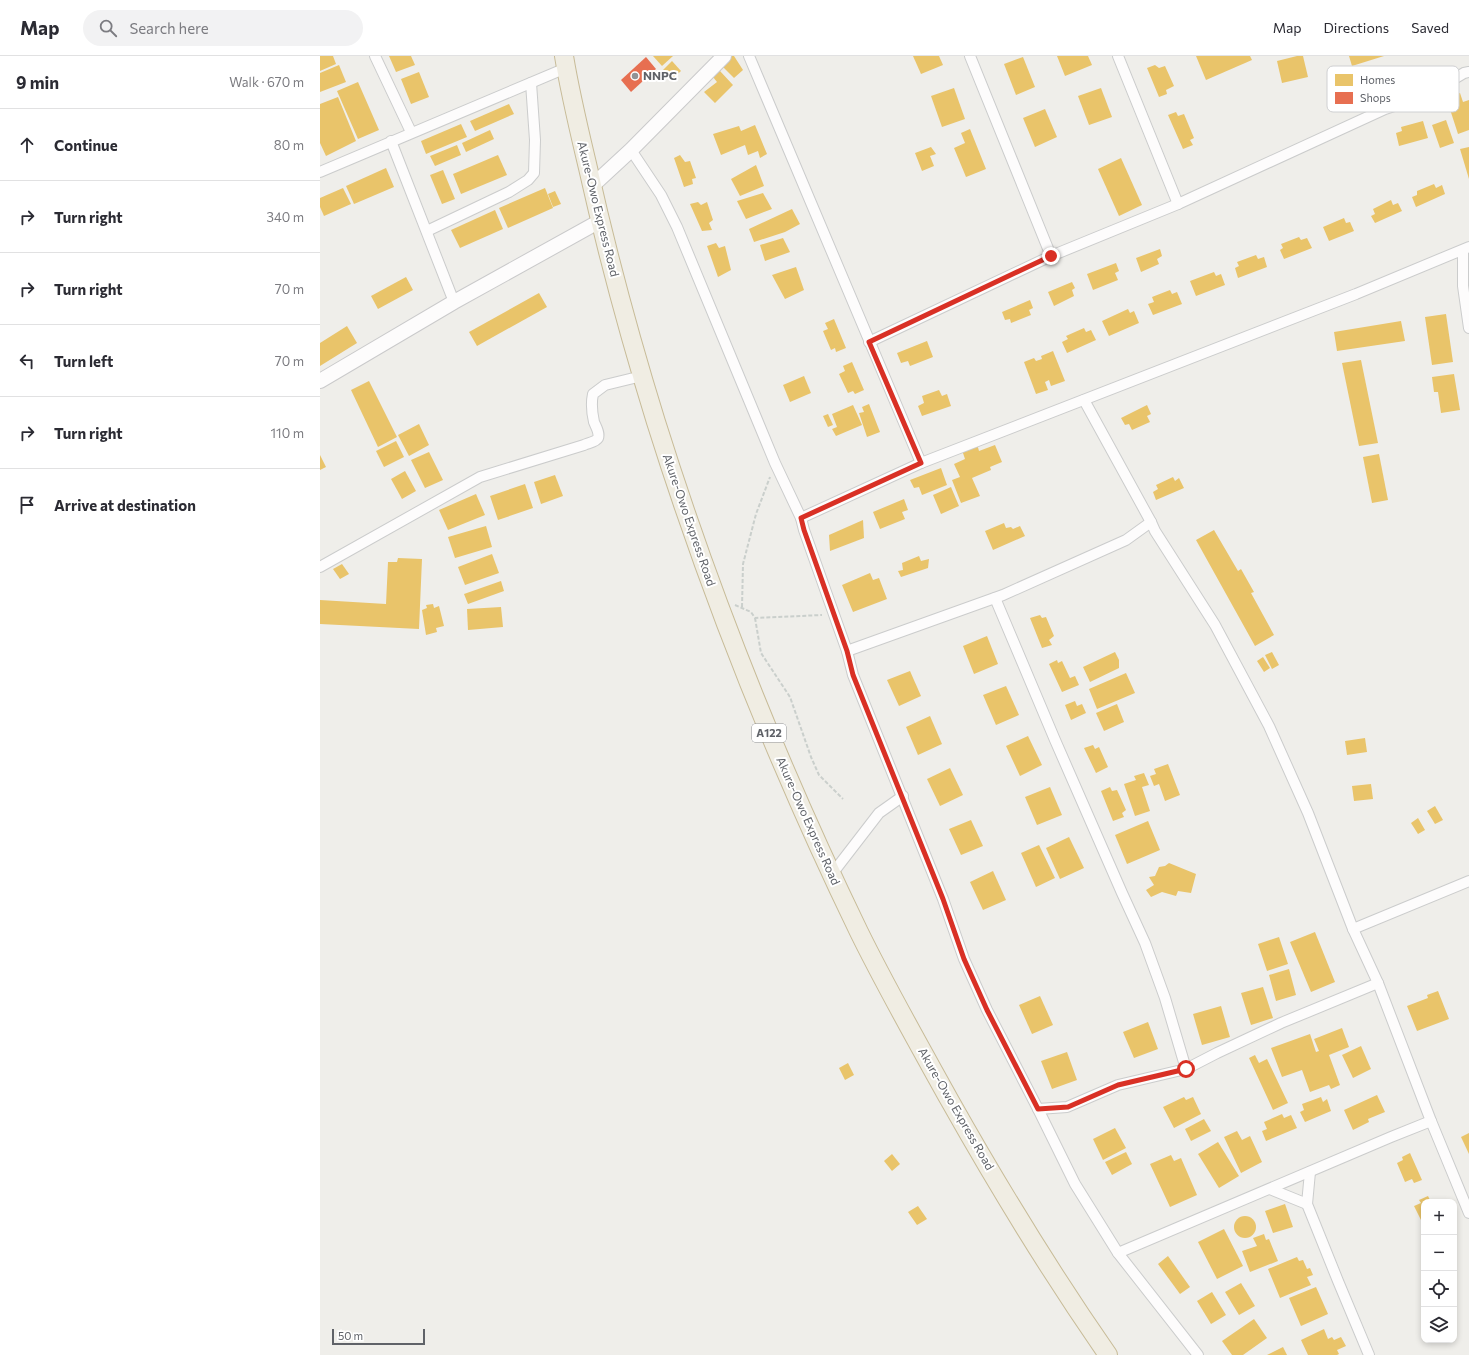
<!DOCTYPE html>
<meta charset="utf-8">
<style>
:root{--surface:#fff;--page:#f2f2f3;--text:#2b2b33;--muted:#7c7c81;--line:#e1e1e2}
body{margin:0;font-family:Commissioner,sans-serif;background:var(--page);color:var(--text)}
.controls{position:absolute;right:12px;bottom:12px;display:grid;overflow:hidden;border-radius:8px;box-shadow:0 2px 6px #0003}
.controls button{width:36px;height:36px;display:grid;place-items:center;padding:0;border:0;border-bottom:1px solid var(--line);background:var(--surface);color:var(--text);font:20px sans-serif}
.scale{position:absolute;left:12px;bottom:10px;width:93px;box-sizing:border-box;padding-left:4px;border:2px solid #5f6268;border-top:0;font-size:11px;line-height:14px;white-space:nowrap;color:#5f6268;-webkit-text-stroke:3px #fff;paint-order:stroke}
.stop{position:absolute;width:12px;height:12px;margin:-9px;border:3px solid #d93025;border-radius:50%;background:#fff}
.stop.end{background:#d93025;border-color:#fff;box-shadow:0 1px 4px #0008}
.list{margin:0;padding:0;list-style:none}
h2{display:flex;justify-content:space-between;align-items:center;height:52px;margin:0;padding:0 16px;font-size:17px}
h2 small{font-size:13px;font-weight:400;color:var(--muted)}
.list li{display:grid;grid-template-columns:26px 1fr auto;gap:12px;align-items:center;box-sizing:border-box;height:72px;padding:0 16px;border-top:1px solid var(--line)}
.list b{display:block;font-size:15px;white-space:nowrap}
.list em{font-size:13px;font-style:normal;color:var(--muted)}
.icon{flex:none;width:22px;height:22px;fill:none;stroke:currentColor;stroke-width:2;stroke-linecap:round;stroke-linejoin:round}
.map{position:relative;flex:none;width:1149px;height:1299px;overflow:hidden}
header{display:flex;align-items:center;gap:24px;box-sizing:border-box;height:56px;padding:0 20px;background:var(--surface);border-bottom:1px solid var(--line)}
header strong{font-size:19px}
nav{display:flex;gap:22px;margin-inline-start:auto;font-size:14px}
.search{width:280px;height:36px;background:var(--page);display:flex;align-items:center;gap:10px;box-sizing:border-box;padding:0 14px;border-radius:22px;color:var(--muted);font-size:15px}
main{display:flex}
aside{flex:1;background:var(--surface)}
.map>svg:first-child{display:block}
.homes{fill:#e9c46a}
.shops{fill:#e76f51}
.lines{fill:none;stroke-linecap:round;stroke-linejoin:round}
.street-casing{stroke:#cbcccc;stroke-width:12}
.secondary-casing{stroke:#cacacb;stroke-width:16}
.highway-casing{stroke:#c7bb97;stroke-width:20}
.path{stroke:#cacfcc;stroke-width:2;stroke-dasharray:4 2;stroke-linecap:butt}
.street{stroke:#fdfcfc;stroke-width:10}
.secondary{stroke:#fdfcfc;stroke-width:14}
.highway{stroke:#f0ede3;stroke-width:18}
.route{stroke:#d93025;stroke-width:5}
.poi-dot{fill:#919396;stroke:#fff;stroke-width:1.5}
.labels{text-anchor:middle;stroke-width:4;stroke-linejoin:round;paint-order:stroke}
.shield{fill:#fff;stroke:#8f9195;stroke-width:1}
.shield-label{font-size:11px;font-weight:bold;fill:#5f6268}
.poi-label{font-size:12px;font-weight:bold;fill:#5f6268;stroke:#fff;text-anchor:start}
.street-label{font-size:12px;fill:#5f6268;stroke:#fff}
.key{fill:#fff;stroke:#cfd0d2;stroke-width:1}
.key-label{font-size:11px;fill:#5f6268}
</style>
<header>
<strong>Map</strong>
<div class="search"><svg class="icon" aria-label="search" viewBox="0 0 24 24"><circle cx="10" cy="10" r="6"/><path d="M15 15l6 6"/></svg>Search here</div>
<nav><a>Map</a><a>Directions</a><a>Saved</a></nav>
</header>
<main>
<aside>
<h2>9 min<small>Walk · 670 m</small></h2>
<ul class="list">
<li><svg class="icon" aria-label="ahead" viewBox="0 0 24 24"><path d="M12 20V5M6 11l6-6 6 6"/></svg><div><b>Continue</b></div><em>80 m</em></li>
<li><svg class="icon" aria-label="right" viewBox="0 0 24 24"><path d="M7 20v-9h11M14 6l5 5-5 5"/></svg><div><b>Turn right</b></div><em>340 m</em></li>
<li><svg class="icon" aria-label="right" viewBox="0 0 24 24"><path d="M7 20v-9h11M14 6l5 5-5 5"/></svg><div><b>Turn right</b></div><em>70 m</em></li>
<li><svg class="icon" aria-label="left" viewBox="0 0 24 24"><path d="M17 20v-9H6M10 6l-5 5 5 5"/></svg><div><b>Turn left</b></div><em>70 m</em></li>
<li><svg class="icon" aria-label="right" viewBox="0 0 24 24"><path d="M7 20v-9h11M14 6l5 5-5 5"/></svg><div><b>Turn right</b></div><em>110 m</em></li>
<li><svg class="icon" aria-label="arrive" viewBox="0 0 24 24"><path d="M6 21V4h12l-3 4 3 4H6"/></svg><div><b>Arrive at destination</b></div></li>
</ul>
</aside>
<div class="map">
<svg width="1149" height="1299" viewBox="0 0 1149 1299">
<rect width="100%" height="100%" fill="#efeeea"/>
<g class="homes">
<path d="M0 0H13L16 8 0 15Z"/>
<path d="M69 0H91L95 9 76 16Z"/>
<path d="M333 0H353L342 10Z"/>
<path d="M412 0H414L423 14 414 22 402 10Z"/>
<path d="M593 0H619L623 9 601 18Z"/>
<path d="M737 0H768L772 9 745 20Z"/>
<path d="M876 0H930L932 4 886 24Z"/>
<path d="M977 0H983L988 21 962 27 957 5Z"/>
<path d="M1029 0H1064L1032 10Z"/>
<path d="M703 1 715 31 696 39 684 8Z"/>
<path d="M352 5 361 15 352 23 343 14Z"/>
<path d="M19 9 26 26 0 36V17Z"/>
<path d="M835 9 839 12 845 10 854 30 846 34 847 38 839 41 827 12Z"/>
<path d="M400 15 413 29 395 47 384 36 397 26 393 21Z"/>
<path d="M99 16 109 41 91 48 81 23Z"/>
<path d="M38 26 59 74 38 83 17 35Z"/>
<path d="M634 32 645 63 622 71 611 40Z"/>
<path d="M781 32 792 61 769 69 758 40Z"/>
<path d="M1140 37 1143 46 1149 44V74L1138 78 1126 41Z"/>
<path d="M18 41 36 85 6 100 0 87V48Z"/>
<path d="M189 48 194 58 155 75 150 65Z"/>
<path d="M725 53 737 81 715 91 703 62Z"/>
<path d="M856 56 858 60 864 58 874 82 870 84 873 89 863 93 848 59Z"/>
<path d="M1126 64 1134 87 1120 92 1112 69Z"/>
<path d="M1103 65 1108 82 1079 90 1076 77 1082 75 1081 71Z"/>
<path d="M141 68 147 81 106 98 101 85Z"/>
<path d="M435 69 447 98 440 102 438 95 428 99 425 89 401 99 393 78 419 70 421 75Z"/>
<path d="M650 73 666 113 646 121 634 92 645 87 641 77Z"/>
<path d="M170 74 174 83 146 96 142 87Z"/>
<path d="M137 89 141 99 115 110 110 100Z"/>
<path d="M611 91 616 98 610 100 614 110 602 115 595 97Z"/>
<path d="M1149 91V123L1140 93Z"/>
<path d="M178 99 187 119 141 138 133 118Z"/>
<path d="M360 99 365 106 370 105 376 122 372 123 373 128 364 131 354 102Z"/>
<path d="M801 102 822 149 799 160 778 113Z"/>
<path d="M436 109 444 130 420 140 411 123Z"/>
<path d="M66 112 74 131 34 148 26 130Z"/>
<path d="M123 114 135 143 122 148 110 119Z"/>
<path d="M1114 128 1116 132 1122 129 1125 138 1096 151 1092 141 1097 139V135Z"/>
<path d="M23 132 31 148 4 160 0 151V142Z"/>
<path d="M225 132 233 152 188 172 179 152Z"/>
<path d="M235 135 241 148 233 151 228 138Z"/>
<path d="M443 137 452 153 426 163 417 145Z"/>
<path d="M1071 144 1073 149 1078 147 1082 155 1055 167 1051 160 1055 158 1053 153Z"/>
<path d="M378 146 381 149 387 146 393 164 389 167 392 174 382 175 370 148Z"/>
<path d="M472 153 480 168 465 176 434 186 429 173Z"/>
<path d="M175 154 183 173 140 192 131 174Z"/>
<path d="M1024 162 1026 167 1030 166 1034 175 1009 185 1003 171Z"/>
<path d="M979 181 981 184 987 182 992 192 964 203 960 194 963 192 961 188Z"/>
<path d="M463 182 470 196 445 205 440 189Z"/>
<path d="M396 187 399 192 405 190 411 214 398 221 387 190Z"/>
<path d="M840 193 842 200 837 203 839 208 821 216 816 202Z"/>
<path d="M936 199 938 203 944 201 947 211 918 222 915 212 919 210 917 206Z"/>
<path d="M796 207 799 215 795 217 798 224 773 234 767 218Z"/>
<path d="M476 211 484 234 465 243 452 219Z"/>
<path d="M894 216 896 220 901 218 905 229 876 240 870 225Z"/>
<path d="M86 221 93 234 58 253 51 240Z"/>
<path d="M752 226 755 232 752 234 754 240 734 250 728 236Z"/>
<path d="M850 234 852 238 857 236 862 248 833 259 828 248 834 246 832 241Z"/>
<path d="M219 237 227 251 157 290 149 276Z"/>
<path d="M710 244 713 252 709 254 711 259 691 267 690 263 685 264 682 256Z"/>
<path d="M808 253 810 257 814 255 819 267 789 280 782 265Z"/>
<path d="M1126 258 1133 306 1112 309 1105 261Z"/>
<path d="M514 263 526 292 516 296 515 292 511 294 503 275 508 273 505 267Z"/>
<path d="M1081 265 1085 285 1017 295 1014 276Z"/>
<path d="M27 270 37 287 0 310V287Z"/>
<path d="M764 272 766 276 771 274 776 284 747 297 742 286 748 283 746 280Z"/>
<path d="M607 285 613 301 590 310 588 305 581 307 577 297Z"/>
<path d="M733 295 745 325 731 330 729 324 725 326 728 334 716 338 704 306 714 302 716 305 722 303 721 300Z"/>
<path d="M1041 304 1058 387 1039 390 1022 307Z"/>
<path d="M532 306 544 334 535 338 533 335 528 337 519 318 525 315 523 310Z"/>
<path d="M1134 318 1140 354 1121 357 1118 336H1114L1112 321Z"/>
<path d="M484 320 491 337 470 346 463 329Z"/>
<path d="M49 325 77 381 58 391 31 334Z"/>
<path d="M619 334 622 340 627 338 631 350 602 360 598 350 604 347 602 340Z"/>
<path d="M549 348 560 376 547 381 539 357 544 356 542 351Z"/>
<path d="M533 349 542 369 516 380 512 373 517 371 512 358Z"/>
<path d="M827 349 831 358 827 360 830 366 812 374 809 368 805 369 801 362Z"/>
<path d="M508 358 513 369 508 371 503 360Z"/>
<path d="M99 368 109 389 89 400 78 379Z"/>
<path d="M76 385 84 401 64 411 56 395Z"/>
<path d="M657 388 659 395 675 389 682 406 670 411 671 414 652 422 660 440 641 447 632 424 640 421 634 408 645 403 642 394Z"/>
<path d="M109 396 123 424 105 432 91 404Z"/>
<path d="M1059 398 1068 444 1052 447 1043 401Z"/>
<path d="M0 399 6 411 0 414Z"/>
<path d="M621 412 627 429 602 439 599 431 594 432 590 424Z"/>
<path d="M85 415 96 435 82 443 71 423Z"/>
<path d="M235 419 243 440 221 448 214 426Z"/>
<path d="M853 421 855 425 859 422 864 432 836 444 833 436 838 433 836 429Z"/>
<path d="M205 428 213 452 178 464 170 440Z"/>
<path d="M631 431 639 450 621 458 613 439Z"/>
<path d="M156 438 165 459 128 474 119 454Z"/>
<path d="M584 443 588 454 582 456 585 463 560 473 553 456Z"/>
<path d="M543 464 544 482 510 495 509 479Z"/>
<path d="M684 467 686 472 691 471 693 473 700 470 705 480 673 494 665 475Z"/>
<path d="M166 470 172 491 135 502 128 481Z"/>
<path d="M894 474 918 515 921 513 934 536 931 537 954 579 935 590 876 484Z"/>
<path d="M172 498 179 517 145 529 138 511Z"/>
<path d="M599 500 601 505 609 503 608 512 581 521 578 515 583 514 582 507Z"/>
<path d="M78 502 102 503 99 573 0 568V544L66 548 68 506H77Z"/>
<path d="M22 508 29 518 20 523 13 513Z"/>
<path d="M550 517 553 524 559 522 567 543 533 556 522 529Z"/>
<path d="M181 525 184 535 148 548 144 538Z"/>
<path d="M113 548 114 552 119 550 124 570 116 572 117 576 106 579 102 554 107 552 106 549Z"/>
<path d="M181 551 183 571 148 574 147 553Z"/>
<path d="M720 559 722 562 726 561 734 580 729 584 732 589 722 592 710 562Z"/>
<path d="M667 580 678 608 654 618 643 590Z"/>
<path d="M795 596 799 604V612L770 626 763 611Z"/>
<path d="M952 596 959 609 952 613 945 599Z"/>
<path d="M943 601 950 612 944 616 937 605Z"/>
<path d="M737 604 738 607 742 605 750 622 755 620 759 629 742 636 729 608Z"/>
<path d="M590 615 601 640 579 650 567 624Z"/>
<path d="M806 617 815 637 777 653 769 633Z"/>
<path d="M686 630 699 659 676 669 663 639Z"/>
<path d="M755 645 757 650 762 648 766 657 751 664 745 649Z"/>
<path d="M797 648 804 666 784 675 776 657Z"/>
<path d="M610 660 622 688 598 699 586 671Z"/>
<path d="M708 680 722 709 700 720 686 690Z"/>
<path d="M1045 682 1047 696 1027 699 1025 685Z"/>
<path d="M773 689 775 693 779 691 788 711 776 717 764 692Z"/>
<path d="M848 708 860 739 845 745 839 728 834 730 830 720 836 718 834 713Z"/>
<path d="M630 712 643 739 620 750 607 723Z"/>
<path d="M824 717 829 729 822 731 830 755 815 760 804 728 816 724 814 720Z"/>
<path d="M1051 728 1053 743 1034 745 1032 730Z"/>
<path d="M730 731 742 759 717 769 705 741Z"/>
<path d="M790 731 792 735 797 734 806 754 802 757 804 761 793 765 781 735Z"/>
<path d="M1115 750 1123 764 1115 768 1107 755Z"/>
<path d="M1098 762 1105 774 1098 778 1091 767Z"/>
<path d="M651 764 663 790 641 799 629 773Z"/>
<path d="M828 765 840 794 807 808 795 779Z"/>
<path d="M749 781 764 812 740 823 726 792Z"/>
<path d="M719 789 735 822 716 831 701 797Z"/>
<path d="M849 807 876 818 871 837 858 835 856 840 842 836 831 841 826 834 834 829 829 821 835 820 839 811 845 810Z"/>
<path d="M673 815 686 844 663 854 650 826Z"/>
<path d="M995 876 1015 926 991 936 970 886Z"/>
<path d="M959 881 968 908 947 915 938 888Z"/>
<path d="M969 913 976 939 956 945 949 919Z"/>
<path d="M943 931 953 962 931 969 921 937Z"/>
<path d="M1118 935 1129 963 1097 975 1087 950 1108 942 1107 939Z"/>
<path d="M720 940 733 969 712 978 699 949Z"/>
<path d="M901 950 910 981 882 989 873 958Z"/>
<path d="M828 966 838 993 814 1002 803 976Z"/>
<path d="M1022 972 1029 991 1009 999 1020 1029 1011 1033 1009 1029 990 1036 982 1014 962 1021 951 992 990 978 996 996 999 995 994 983Z"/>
<path d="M1041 990 1051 1013 1033 1022 1022 999Z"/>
<path d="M747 996 757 1024 732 1033 721 1005Z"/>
<path d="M935 999 939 1007 947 1003 968 1047 953 1054 929 1002Z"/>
<path d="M528 1007 534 1019 525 1024 519 1012Z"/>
<path d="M1057 1039 1065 1056 1048 1063 1049 1066 1033 1074 1024 1054Z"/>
<path d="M864 1041 866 1044 873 1041 881 1058 854 1072 843 1051Z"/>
<path d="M1001 1041 1003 1046 1007 1043 1011 1055 985 1066 980 1056 984 1054 982 1048Z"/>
<path d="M962 1058 964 1062 971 1059 977 1072 946 1085 942 1075 947 1073 944 1066Z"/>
<path d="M884 1063 891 1075 871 1085 865 1073Z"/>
<path d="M795 1072 806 1092 783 1104 773 1083Z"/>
<path d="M917 1075 922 1084 930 1080 942 1106 921 1117 904 1081Z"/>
<path d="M1149 1077V1098L1141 1081Z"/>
<path d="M898 1086 919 1120 899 1132 878 1098Z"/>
<path d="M806 1096 812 1108 792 1119 785 1106Z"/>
<path d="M1090 1097 1102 1124 1094 1127 1092 1123 1085 1126 1077 1107 1083 1104 1082 1101Z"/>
<path d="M572 1098 580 1108 572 1115 564 1105Z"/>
<path d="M851 1099 854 1105 861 1102 877 1139 850 1151 830 1108Z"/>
<path d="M1108 1140 1111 1146H1104V1170L1094 1150 1101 1147 1099 1144Z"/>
<path d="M965 1148 973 1171 953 1177 945 1155Z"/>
<path d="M598 1150 607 1163 597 1169 588 1156Z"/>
<circle cx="925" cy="1171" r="11"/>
<path d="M904 1173 923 1210 897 1223 878 1186Z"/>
<path d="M944 1178 946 1184 949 1183 958 1205 930 1216 922 1195 937 1190 933 1182Z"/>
<path d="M848 1200 870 1231 860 1238 838 1208Z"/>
<path d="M977 1201 979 1205 983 1204 987 1213 990 1212 993 1219 987 1221 991 1229 960 1242 948 1213Z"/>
<path d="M921 1227 935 1250 919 1259 905 1236Z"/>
<path d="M996 1231 1008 1258 981 1270 969 1242Z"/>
<path d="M892 1236 906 1259 891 1268 877 1245Z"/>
<path d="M934 1263 947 1282 923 1299H912L902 1285Z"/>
<path d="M1004 1273 1008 1283 1012 1281 1014 1284 1021 1281 1026 1290 1017 1294 1019 1298 1017 1299H988L981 1284Z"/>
<path d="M963 1291 967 1299H947Z"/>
</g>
<path class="shops" d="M326 1 336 13 311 36 301 24Z"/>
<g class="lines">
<defs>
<g id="street">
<path d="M55 0 91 76"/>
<path d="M429 0 601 407"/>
<path d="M650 0 731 200"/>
<path d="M798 0 858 148"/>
<path d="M71 85 134 246"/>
<path d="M311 94 341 139 357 171 455 407 481 462 484 474 527 595 533 619 623 843 644 903 667 954 718 1053 755 1128 798 1197 878 1299"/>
<path d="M0 116 246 12"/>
<path d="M107 175 189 136 208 124 214 117 215 84 211 27"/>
<path d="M1143 195V230L1149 272"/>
<path d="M549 286 731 200 858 148 1065 53 1107 39 1144 17 1149 16"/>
<path d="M764 344 831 466 835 475 895 569 949 670 988 757 1033 873 1058 927 1111 1065 1149 1157"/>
<path d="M481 462 601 407 1036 238 1149 191"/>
<path d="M0 511 160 421 264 389C268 387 276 386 278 382 280 377 276 371 274 366 272 357 271 347 273 338L285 329 322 320"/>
<path d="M675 542 735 684 802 837 825 887 845 942 866 1013"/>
<path d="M527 595 683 539 806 484 831 466"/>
<path d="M512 818 559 757 583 740"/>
<path d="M1033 873 1149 825"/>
<path d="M718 1053 747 1051 798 1029 866 1013 897 997 961 967 1058 927"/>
<path d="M990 1116 987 1148 1018 1225 1049 1299"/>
<path d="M950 1133 987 1148"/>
<path d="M798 1197 1071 1081 1111 1065"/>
</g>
<g id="secondary">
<path d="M272 130 311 94 404 0"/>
<path d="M0 325 134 246 280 165"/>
</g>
<path id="highway" d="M244 0C250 37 259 74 268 112 287 197 310 282 336 366 391 541 459 711 539 876 567 933 599 989 630 1045 679 1132 731 1217 788 1299"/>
</defs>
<use href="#street" class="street-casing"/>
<use href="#secondary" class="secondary-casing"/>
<use href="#highway" class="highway-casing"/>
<g class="path">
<path d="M415 549 431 556 435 562 502 559"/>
<path d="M422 551 423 508 436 458 450 421"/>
<path d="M435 562 441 597 470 641 491 701 499 719 523 743"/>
</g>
<use href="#street" class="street"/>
<use href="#secondary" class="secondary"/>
<use href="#highway" class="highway"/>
</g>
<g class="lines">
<path class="route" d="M731 200 549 286 601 407 481 462 484 474 527 595 533 619 623 843 644 903 667 954 718 1053 748 1051 798 1029 866 1013"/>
</g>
<circle class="poi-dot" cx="315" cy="20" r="4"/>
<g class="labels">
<rect class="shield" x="432" y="668" width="34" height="18" rx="3"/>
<g class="shield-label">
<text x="449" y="681">A122</text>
</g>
<g class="poi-label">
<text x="323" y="24">NNPC</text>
</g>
<g class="street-label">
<text transform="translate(278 153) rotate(76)" y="4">Akure-Owo Express Road</text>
<text transform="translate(369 464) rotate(71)" y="4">Akure-Owo Express Road</text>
<text transform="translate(488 765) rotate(66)" y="4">Akure-Owo Express Road</text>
<text transform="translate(636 1053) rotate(60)" y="4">Akure-Owo Express Road</text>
</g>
</g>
<rect x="1007" y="10" width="132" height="46" rx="6" class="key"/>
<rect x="1015" y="18" width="18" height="12" fill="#e9c46a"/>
<rect x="1015" y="36" width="18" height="12" fill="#e76f51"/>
<g class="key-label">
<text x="1040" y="28">Homes</text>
<text x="1040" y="46">Shops</text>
</g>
</svg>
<div class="controls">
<button>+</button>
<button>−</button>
<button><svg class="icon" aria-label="locate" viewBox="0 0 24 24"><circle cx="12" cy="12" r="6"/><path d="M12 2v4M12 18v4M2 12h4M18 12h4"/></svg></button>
<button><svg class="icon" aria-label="layers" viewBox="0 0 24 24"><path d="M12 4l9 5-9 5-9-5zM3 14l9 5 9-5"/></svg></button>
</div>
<div class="scale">50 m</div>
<div class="stop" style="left:866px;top:1013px"></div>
<div class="stop end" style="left:731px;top:200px"></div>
</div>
</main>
